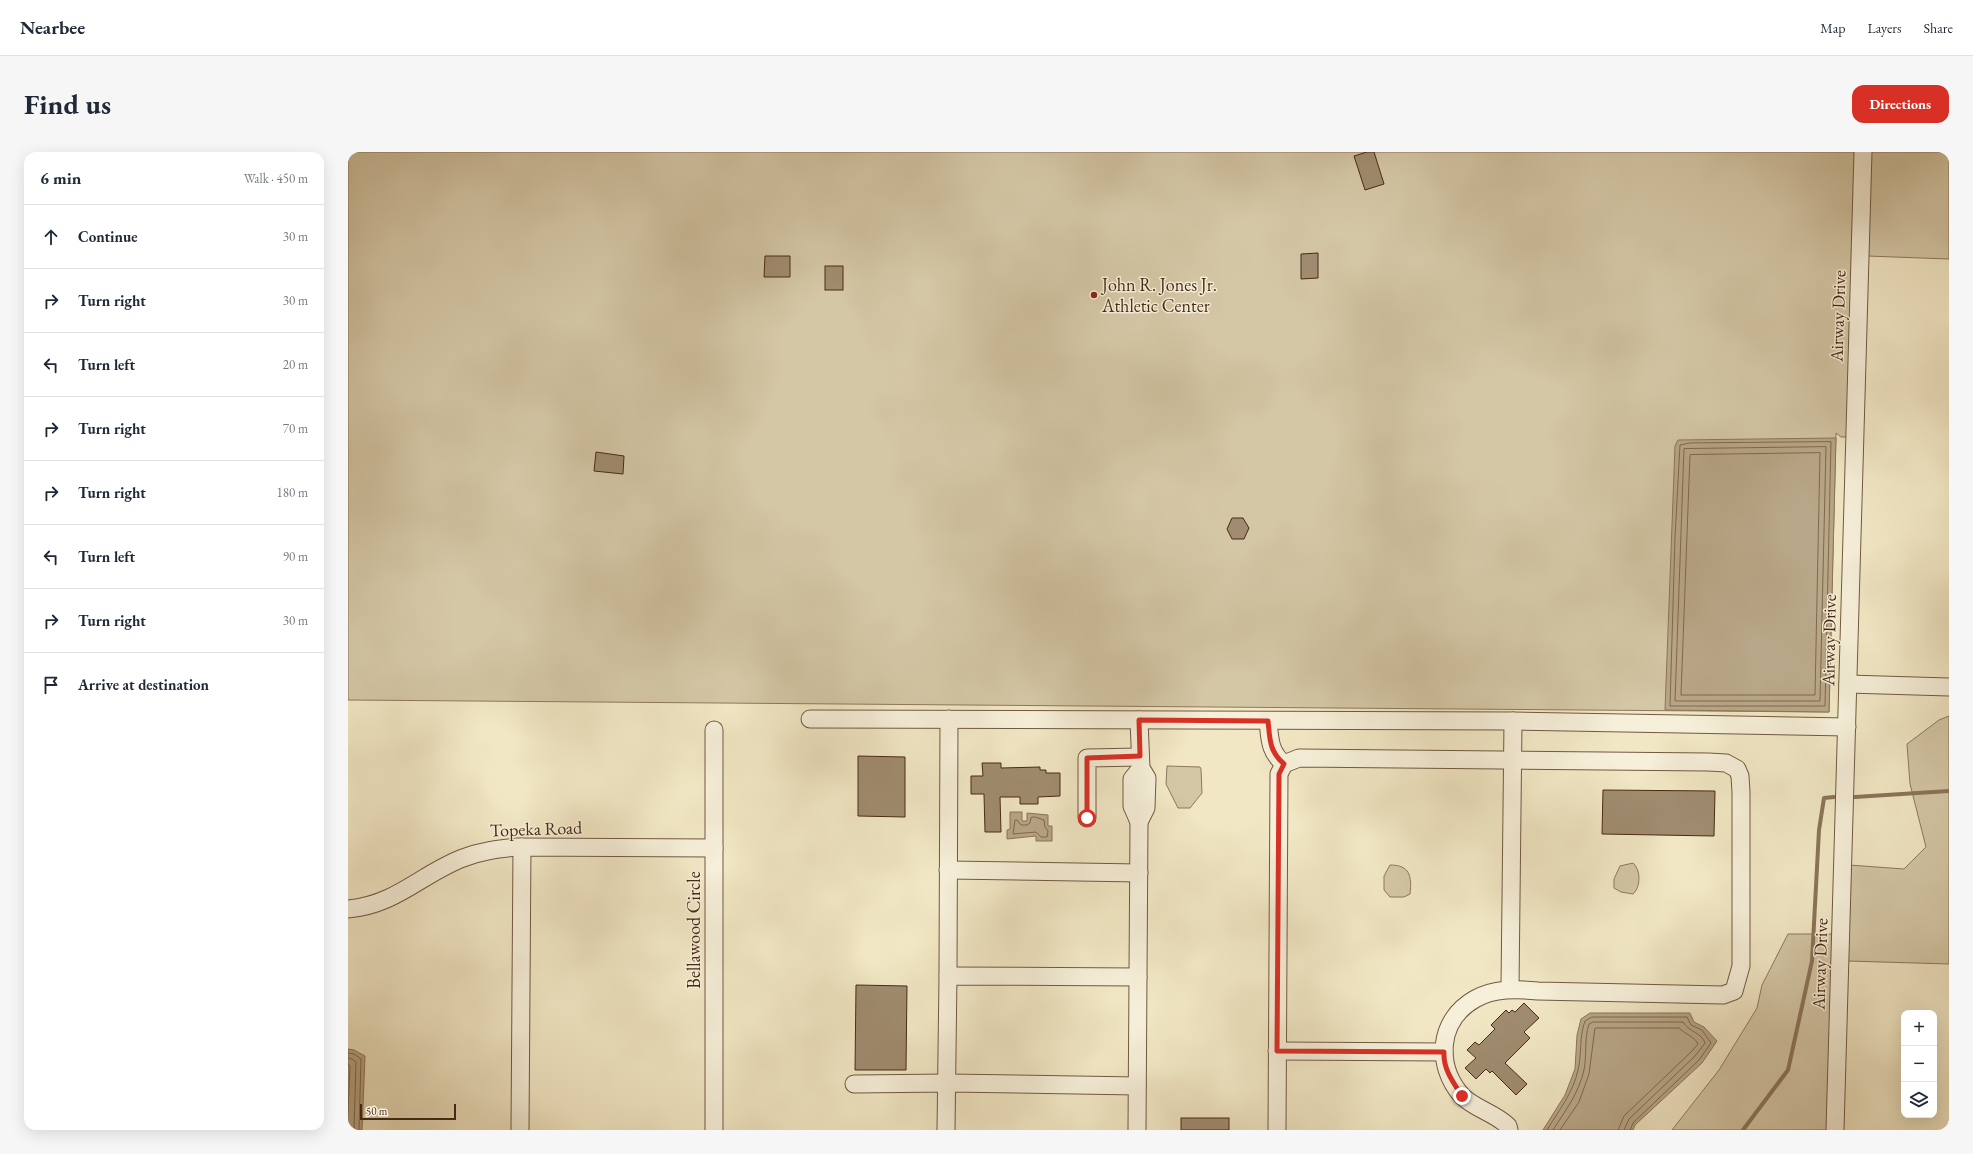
<!DOCTYPE html>
<meta charset="utf-8">
<style>
:root{--surface:#fff;--page:#f6f6f7;--text:#1f2937;--muted:#747a83;--line:#e0e1e3;--accent:#d93025}
body{margin:0;font-family:"EB Garamond",serif;background:var(--page);color:var(--text)}
.controls{position:absolute;right:12px;bottom:12px;display:grid;overflow:hidden;border-radius:8px;box-shadow:0 4px 16px #0002}
.controls button{width:36px;height:36px;display:grid;place-items:center;padding:0;border:0;border-bottom:1px solid var(--line);background:var(--surface);color:var(--text);font:20px sans-serif}
.scale{position:absolute;left:12px;bottom:10px;width:96px;box-sizing:border-box;padding-left:4px;border:2px solid #482a15;border-top:0;font-size:11px;line-height:14px;white-space:nowrap;color:#482a15;-webkit-text-stroke:3px #f6efd9;paint-order:stroke}
.stop{position:absolute;width:12px;height:12px;margin:-9px;border:3px solid #d93025;border-radius:50%;background:#fff}
.stop.end{background:#d93025;border-color:#fff;box-shadow:0 1px 4px #0008}
.list{margin:0;padding:0;list-style:none}
h2{display:flex;justify-content:space-between;align-items:center;height:52px;margin:0;padding:0 16px;font-size:17px}
h2 small{font-size:13px;font-weight:400;color:var(--muted)}
.list li{display:grid;grid-template-columns:26px 1fr auto;gap:12px;align-items:center;box-sizing:border-box;height:64px;padding:0 16px;border-top:1px solid var(--line)}
.list b{display:block;font-size:15px;white-space:nowrap}
.list em{font-size:13px;font-style:normal;color:var(--muted)}
.icon{flex:none;width:22px;height:22px;fill:none;stroke:currentColor;stroke-width:2;stroke-linecap:round;stroke-linejoin:round}
.map{position:relative;flex:none;width:1601px;height:978px;overflow:hidden;border-radius:12px}
header{display:flex;align-items:center;gap:24px;box-sizing:border-box;height:56px;padding:0 20px;background:var(--surface);border-bottom:1px solid var(--line)}
header strong{font-size:19px}
nav{display:flex;gap:22px;margin-inline-start:auto;font-size:14px}
.intro{display:flex;align-items:center;justify-content:space-between;box-sizing:border-box;height:96px;padding:0 24px}
h1{margin:0;font-size:28px}
.button{padding:10px 18px;border-radius:12px;background:var(--accent);color:#fff;font-size:14px;font-weight:700}
main{display:flex;gap:24px;padding:0 24px}
aside{flex:1;background:var(--surface);border-radius:12px;box-shadow:0 4px 16px #0002}
.map>svg:first-child{display:block}
.green{fill:#d4c7a6;stroke:#8e785e}
.water{fill:#b8a788;stroke:#8b755a}
.lines{fill:none;stroke-linecap:round;stroke-linejoin:round}
.shore{stroke:#80684e;stroke-width:1}
.stream{stroke:#8b755a;stroke-width:4}
.building{fill:#a08c70;stroke:#482a15}
.minor-casing{stroke:#725941;stroke-width:19}
.minor{stroke:#f6efd9;stroke-width:17}
.route{stroke:#d93025;stroke-width:5}
.poi-dot{fill:#8f2418;stroke:#f6efd9;stroke-width:1.5}
.labels{text-anchor:middle;stroke-width:3;stroke-linejoin:round;paint-order:stroke}
.poi-label{font-size:18px;fill:#482a15;stroke:#f6efd9;text-anchor:start}
.street-label{font-size:18px;fill:#482a15;stroke:#f6efd9}
</style>
<header>
<strong>Nearbee</strong>
<nav><a>Map</a><a>Layers</a><a>Share</a></nav>
</header>
<div class="intro"><h1>Find us</h1><a class="button">Directions</a></div>
<main>
<aside>
<h2>6 min<small>Walk · 450 m</small></h2>
<ul class="list">
<li><svg class="icon" aria-label="ahead" viewBox="0 0 24 24"><path d="M12 20V5M6 11l6-6 6 6"/></svg><div><b>Continue</b></div><em>30 m</em></li>
<li><svg class="icon" aria-label="right" viewBox="0 0 24 24"><path d="M7 20v-9h11M14 6l5 5-5 5"/></svg><div><b>Turn right</b></div><em>30 m</em></li>
<li><svg class="icon" aria-label="left" viewBox="0 0 24 24"><path d="M17 20v-9H6M10 6l-5 5 5 5"/></svg><div><b>Turn left</b></div><em>20 m</em></li>
<li><svg class="icon" aria-label="right" viewBox="0 0 24 24"><path d="M7 20v-9h11M14 6l5 5-5 5"/></svg><div><b>Turn right</b></div><em>70 m</em></li>
<li><svg class="icon" aria-label="right" viewBox="0 0 24 24"><path d="M7 20v-9h11M14 6l5 5-5 5"/></svg><div><b>Turn right</b></div><em>180 m</em></li>
<li><svg class="icon" aria-label="left" viewBox="0 0 24 24"><path d="M17 20v-9H6M10 6l-5 5 5 5"/></svg><div><b>Turn left</b></div><em>90 m</em></li>
<li><svg class="icon" aria-label="right" viewBox="0 0 24 24"><path d="M7 20v-9h11M14 6l5 5-5 5"/></svg><div><b>Turn right</b></div><em>30 m</em></li>
<li><svg class="icon" aria-label="arrive" viewBox="0 0 24 24"><path d="M6 21V4h12l-3 4 3 4H6"/></svg><div><b>Arrive at destination</b></div></li>
</ul>
</aside>
<div class="map">
<svg width="1601" height="978" viewBox="0 0 1601 978">
<rect width="100%" height="100%" fill="#f1e7c4"/>
<filter id="stains"><feTurbulence type="fractalNoise" baseFrequency=".005" numOctaves="4"/><feColorMatrix values="0 0 0 0 .2 0 0 0 0 .09 0 0 0 0 .02 0 0 0 .5 -.17"/></filter>
<radialGradient id="worn" r=".72"><stop offset=".6" stop-color="#630" stop-opacity="0"/><stop offset="1" stop-color="#630" stop-opacity=".3"/></radialGradient>
<g class="green">
<path d="M0 0H1509L1500 285H1493L1488 281 1481 560 0 548Z"/>
<path d="M1522 0H1601V107L1519 104Z"/>
<path d="M1601 564V812L1499 809 1501 713 1556 717 1578 695 1562 632 1559 592 1591 568Z"/>
<path d="M819 614 852 615 853 617 854 641 842 656H830L818 632Z"/>
<path d="M1285 711C1293 718 1293 735 1285 742L1273 740 1266 736V727L1272 714Z"/>
<path d="M1042 713C1062 713 1064 724 1062 742L1056 745H1042L1036 738V724Z"/>
<path d="M1440 782H1487L1481 978H1324L1371 918 1409 856 1414 833Z"/>
</g>
<g class="water">
<path d="M1488 286 1481 560 1317 558 1327 294 1330 288Z"/>
<path d="M662 660H674V669H679V661L700 663V674H704V689H688V684L659 687V678L662 677Z"/>
<path d="M1242 861H1342L1346 870 1356 875 1369 889 1354 911 1287 973 1285 978H1195L1217 943 1227 917 1229 883 1233 867Z"/>
<path d="M0 897 6 898 17 904 14 978H0Z"/>
</g>
<g class="lines">
<g class="shore">
<path d="M1483 290 1477 554H1322L1327 385 1332 293 1342 291Z"/>
<path d="M1478 295 1472 549H1327L1336 297Z"/>
<path d="M1472 301 1467 543H1333L1342 303Z"/>
<path d="M687 665 696 668 697 675 700 679 699 685H693L688 680 665 682 667 668H669L673 673H679L682 671 683 666Z"/>
<path d="M0 901 6 902 13 907 11 978"/>
<path d="M0 906 4 907 8 910 6 978"/>
<path d="M0 912 2 914 0 961"/>
<path d="M1199 978C1211 958 1225 941 1230 918 1234 902 1231 885 1237 869L1244 865H1339L1343 873 1354 878 1363 891 1351 908 1285 971 1282 978"/>
<path d="M1205 978C1217 959 1231 941 1236 918 1239 903 1236 887 1241 872L1245 870H1335C1341 880 1354 881 1357 891L1347 904 1281 967 1276 978"/>
<path d="M1212 978 1231 950 1241 922 1247 876H1331C1336 881 1348 886 1350 892L1343 900 1276 964 1270 978"/>
</g>
<g class="stream">
<path d="M1507 645 1601 639"/>
<path d="M1395 978 1440 918 1464 809 1471 678 1476 646 1486 645"/>
</g>
</g>
<g class="building">
<path d="M1019 0H1026L1036 32 1017 38 1006 4Z"/>
<path d="M970 101V126L953 127V102Z"/>
<path d="M417 104H442V125H416Z"/>
<rect x="477" y="114" width="18" height="24"/>
<path d="M248 300 276 304 275 322 246 319Z"/>
<path d="M884 366H895L901 376 896 387H884L879 377Z"/>
<path d="M510 604 557 605V665L510 664Z"/>
<path d="M634 611H653V616L692 615V618H698V621H712V644L690 645V652H672V645H652L653 680H637L636 642H623V624H635Z"/>
<path d="M1255 638 1367 639 1366 684 1254 682Z"/>
<path d="M508 833 559 834 558 918H507Z"/>
<path d="M1176 851 1191 866 1176 880 1182 886 1157 911 1179 932 1168 943 1144 919 1142 921 1138 917 1128 927 1117 916 1128 906 1119 898 1127 890 1131 893 1147 877 1143 873 1158 858 1161 861 1164 858 1167 860Z"/>
<rect x="833" y="966" width="48" height="12"/>
</g>
<g class="lines">
<defs>
<g id="minor">
<path d="M1500 532 1601 535"/>
<path d="M462 567 1165 569 1499 575"/>
<path d="M791 568 793 616 799 626 798 656 791 670 784 654V627L793 616"/>
<path d="M920 569C922 587 921 599 936 612"/>
<path d="M739 666V606L792 605"/>
<path d="M600 718 791 721"/>
<path d="M0 757C48 753 73 722 115 706 133 699 150 697 169 695L366 696"/>
<path d="M600 824 601 567"/>
<path d="M1162 836 1165 569"/>
<path d="M929 899 1096 900"/>
<path d="M506 932 600 931 789 934"/>
<path d="M172 978 174 695"/>
<path d="M366 978V578"/>
<path d="M598 978 600 824 790 825"/>
<path d="M789 978 791 670"/>
<path d="M929 978 931 622 936 612 951 606 1360 610 1378 611 1389 617 1392 624 1393 640V814L1386 839 1375 843 1190 839C1169 837 1146 836 1127 847 1090 868 1087 913 1114 944 1127 957 1147 961 1160 974L1161 978"/>
<path d="M1487 978 1515 0"/>
</g>
</defs>
<use href="#minor" class="minor-casing"/>
<use href="#minor" class="minor"/>
</g>
<g class="lines">
<path class="route" d="M739 666V606L792 604 791 568 920 569C922 587 921 599 936 612L931 622 929 899 1096 900C1095 917 1105 930 1114 944"/>
</g>
<circle class="poi-dot" cx="746" cy="143" r="4"/>
<g class="labels">
<g class="poi-label">
<text x="754" y="139">John R. Jones Jr.<tspan x="754" dy="21">Athletic Center</tspan></text>
</g>
<g class="street-label">
<text transform="translate(1490 164) rotate(-88)" y="6">Airway Drive</text>
<text transform="translate(1481 488) rotate(-89)" y="6">Airway Drive</text>
<text transform="translate(188 677) rotate(-2)" y="6">Topeka Road</text>
<text transform="translate(346 778) rotate(-90)" y="6">Bellawood Circle</text>
<text transform="translate(1472 812) rotate(-88)" y="6">Airway Drive</text>
</g>
</g>
<rect width="100%" height="100%" filter="url(#stains)"/>
<rect width="100%" height="100%" fill="url(#worn)"/>
</svg>
<div class="controls">
<button>+</button>
<button>−</button>
<button><svg class="icon" aria-label="layers" viewBox="0 0 24 24"><path d="M12 4l9 5-9 5-9-5zM3 14l9 5 9-5"/></svg></button>
</div>
<div class="scale">50 m</div>
<div class="stop" style="left:739px;top:666px"></div>
<div class="stop end" style="left:1114px;top:944px"></div>
</div>
</main>
